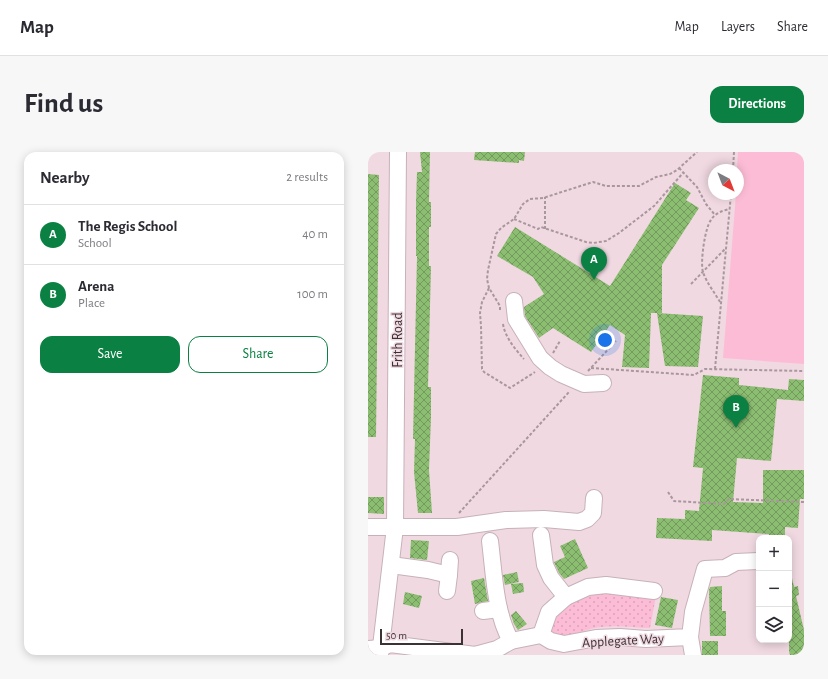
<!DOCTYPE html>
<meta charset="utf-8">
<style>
:root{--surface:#fff;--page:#f7f7f7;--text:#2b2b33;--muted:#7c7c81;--line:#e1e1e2;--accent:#0b8043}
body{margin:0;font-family:"Alegreya Sans",sans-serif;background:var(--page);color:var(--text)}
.controls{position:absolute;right:12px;bottom:12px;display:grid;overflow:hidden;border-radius:8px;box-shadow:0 2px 10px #0003}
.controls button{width:36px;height:36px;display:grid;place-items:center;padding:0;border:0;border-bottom:1px solid var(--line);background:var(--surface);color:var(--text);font:20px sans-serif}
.compass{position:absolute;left:340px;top:12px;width:36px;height:36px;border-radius:50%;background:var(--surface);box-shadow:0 2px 10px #0003;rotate:138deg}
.scale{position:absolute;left:12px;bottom:10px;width:83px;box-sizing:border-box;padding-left:4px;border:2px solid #3b3235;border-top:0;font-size:11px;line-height:14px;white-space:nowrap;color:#3b3235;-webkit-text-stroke:3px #f1d9e2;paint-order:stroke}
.you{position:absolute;left:237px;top:188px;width:14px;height:14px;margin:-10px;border:3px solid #fff;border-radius:50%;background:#1a73e8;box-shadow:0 0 0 6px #1a73e833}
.badge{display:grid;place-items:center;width:26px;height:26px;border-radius:50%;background:var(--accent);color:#fff;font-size:13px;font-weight:700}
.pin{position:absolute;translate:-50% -33px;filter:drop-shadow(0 1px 2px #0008)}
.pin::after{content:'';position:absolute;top:21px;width:14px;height:12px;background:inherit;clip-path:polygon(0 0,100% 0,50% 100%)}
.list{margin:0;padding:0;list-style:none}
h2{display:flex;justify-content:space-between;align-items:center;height:52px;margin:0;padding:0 16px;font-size:17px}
h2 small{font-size:13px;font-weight:400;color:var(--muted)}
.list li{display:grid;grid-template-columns:26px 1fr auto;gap:12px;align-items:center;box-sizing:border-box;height:60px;padding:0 16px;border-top:1px solid var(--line)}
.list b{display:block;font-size:15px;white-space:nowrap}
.list p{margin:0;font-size:13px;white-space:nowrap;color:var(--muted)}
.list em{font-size:13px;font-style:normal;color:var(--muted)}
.actions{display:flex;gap:8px;padding:12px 16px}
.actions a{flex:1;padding:9px 0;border:1px solid var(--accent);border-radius:12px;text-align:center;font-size:14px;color:var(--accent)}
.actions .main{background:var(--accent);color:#fff}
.icon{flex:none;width:22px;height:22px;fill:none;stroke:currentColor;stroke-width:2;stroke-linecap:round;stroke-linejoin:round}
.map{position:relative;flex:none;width:436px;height:503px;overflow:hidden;border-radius:12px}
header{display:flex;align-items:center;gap:24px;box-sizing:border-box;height:56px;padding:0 20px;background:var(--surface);border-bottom:1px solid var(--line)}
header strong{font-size:19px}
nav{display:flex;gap:22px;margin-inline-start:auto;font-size:14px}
.intro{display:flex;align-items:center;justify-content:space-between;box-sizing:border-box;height:96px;padding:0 24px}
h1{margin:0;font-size:28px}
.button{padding:10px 18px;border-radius:12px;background:var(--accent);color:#fff;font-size:14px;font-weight:700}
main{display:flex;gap:24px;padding:0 24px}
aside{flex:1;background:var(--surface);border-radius:12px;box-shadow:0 2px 10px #0003}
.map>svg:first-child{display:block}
.grass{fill:url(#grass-dots)}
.green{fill:#fcbcd5}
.building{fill:url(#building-cross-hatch)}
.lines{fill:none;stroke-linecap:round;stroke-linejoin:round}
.minor-casing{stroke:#c7b1b9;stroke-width:18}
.path{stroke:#a9979e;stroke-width:2;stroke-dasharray:3 2;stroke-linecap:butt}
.minor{stroke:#fff;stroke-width:16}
.labels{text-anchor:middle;stroke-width:3;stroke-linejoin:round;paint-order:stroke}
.street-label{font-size:14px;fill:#3b3235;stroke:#f1d9e2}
</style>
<header>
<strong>Map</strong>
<nav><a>Map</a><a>Layers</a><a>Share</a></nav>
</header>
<div class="intro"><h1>Find us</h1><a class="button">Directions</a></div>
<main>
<aside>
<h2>Nearby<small>2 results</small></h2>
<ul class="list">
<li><span class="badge">A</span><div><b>The Regis School</b><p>School</p></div><em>40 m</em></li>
<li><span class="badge">B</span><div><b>Arena</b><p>Place</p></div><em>100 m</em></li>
</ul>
<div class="actions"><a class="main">Save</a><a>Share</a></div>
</aside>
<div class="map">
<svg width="436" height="503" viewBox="0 0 436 503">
<defs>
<pattern id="grass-dots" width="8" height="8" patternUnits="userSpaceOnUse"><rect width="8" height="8" fill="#fcbcd5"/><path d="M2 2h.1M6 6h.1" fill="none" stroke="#d9a2b7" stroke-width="1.8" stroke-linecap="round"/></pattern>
<pattern id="building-cross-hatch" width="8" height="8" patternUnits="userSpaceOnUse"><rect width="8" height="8" fill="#8cbe72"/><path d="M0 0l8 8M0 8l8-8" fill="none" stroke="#749b5e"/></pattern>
</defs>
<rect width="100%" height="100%" fill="#f1d9e2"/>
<path class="grass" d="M233 437 288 444 282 476C266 476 250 473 234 475 214 476 207 488 185 482L182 475 185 463 206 447Z"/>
<path class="green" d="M370 0H436V212L355 206 368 42H370V18H369Z"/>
<g class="building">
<path d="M52 0H62L61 50H63V75H61V114H63L60 235H63V265L61 318 64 361H50L46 320 47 287H45L49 104H48V51L49 20H54Z"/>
<path d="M107 0H157L156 9 151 8V11L106 8Z"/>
<path d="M0 22 11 23 8 285H0Z"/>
<path d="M307 31 323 41 318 48 331 56 294 113V161H289L335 164 330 215 297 214 289 161H283L281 216 254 215 257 183 242 173 223 200 185 176 171 186 157 164 156 155 176 142 165 125 129 104 147 75 242 134Z"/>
<path d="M335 223 371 226V233L420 238 421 227 436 228V249L409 247 403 309 369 306 365 350 395 351V318H436V347H432L430 376 417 375V386H401V382L344 378V389L288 386 289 366 317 367V358L331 359 335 316 325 315Z"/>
<path d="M0 345H16V362L0 361Z"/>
<path d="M207 387 220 416 196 427 191 421 186 410 197 405 192 394Z"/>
<path d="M43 388 61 389 59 408 42 406Z"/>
<path d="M149 420 151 430 137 433 135 423Z"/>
<path d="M116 426 120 449 107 452 103 429Z"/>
<path d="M424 426 426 435 430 434 431 443 428 444 436 478V503H422L421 499V427Z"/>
<path d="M155 431 156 440 145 442 143 432Z"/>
<path d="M354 434V459H358V484H342L341 438 342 435Z"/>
<path d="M37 440 54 444 51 456 35 452Z"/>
<path d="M293 445 310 448 304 476 287 473Z"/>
<path d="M148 459 159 472 150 478 146 472 143 463Z"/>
<rect x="334" y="489" width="16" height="14"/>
</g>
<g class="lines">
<defs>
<g id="minor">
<path d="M146 149 148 167 172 206 182 215 193 222 216 232 235 231"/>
<path d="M0 375H89L138 368 176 367 211 370 219 367 225 361 226 346"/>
<path d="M173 383 177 413 183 426 198 445"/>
<path d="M122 389C126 421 127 461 143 489"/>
<path d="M23 413 60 418 81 423 82 408"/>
<path d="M79 439 81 423"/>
<path d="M115 459 131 457"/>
<path d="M173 483 181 460 198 445 220 435 238 433 286 439"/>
<path d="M322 485 325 503"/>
<path d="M0 497 13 496 22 492 107 503 129 497 143 489 173 483 183 489 196 492 228 486 252 485 278 487 322 485 325 460 337 417 357 416 368 410 390 409"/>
<path d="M12 503 27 375 30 0"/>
</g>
</defs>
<use href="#minor" class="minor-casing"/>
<g class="path">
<path d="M311 16 329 35 338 52 347 63"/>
<path d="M365 18 366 0"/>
<path d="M146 67 170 77 173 75 218 90 225 91 238 89 251 81 286 54 315 21"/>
<path d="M177 77V45"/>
<path d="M323 132 357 97"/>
<path d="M121 136 114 150 112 161 113 174 114 217 116 220 142 236 167 220"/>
<path d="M352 150C347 141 338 130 335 120 332 111 337 75 343 68 347 61 354 59 361 57"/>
<path d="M132 158V154L121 136 119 127 120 118 128 82 133 76 146 67 155 52 162 47 175 46 225 30 238 34H271L288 25 302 22 309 18 329 0"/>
<path d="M135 172C137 185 147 197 156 207"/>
<path d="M185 201 192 189"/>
<path d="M223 216 326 223 337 217 436 219"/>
<path d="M347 217 363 42"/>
<path d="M220 219 248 189"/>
<path d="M300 340 306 349 356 352 361 347 436 350"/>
<path d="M91 361 201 240"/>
</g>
<use href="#minor" class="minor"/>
</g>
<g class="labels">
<g class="street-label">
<text transform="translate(29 188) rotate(-90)" y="5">Frith Road</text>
<text transform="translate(255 488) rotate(-3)" y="5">Applegate Way</text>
</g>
</g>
</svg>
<div class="controls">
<button>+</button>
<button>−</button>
<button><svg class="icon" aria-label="layers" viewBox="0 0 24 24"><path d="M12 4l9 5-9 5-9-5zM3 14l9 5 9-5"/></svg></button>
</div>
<svg class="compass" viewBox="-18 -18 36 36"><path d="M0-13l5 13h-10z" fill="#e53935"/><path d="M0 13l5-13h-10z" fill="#7c7c81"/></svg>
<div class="scale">50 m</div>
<div class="you"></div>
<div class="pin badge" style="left:226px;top:128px">A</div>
<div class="pin badge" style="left:368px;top:276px">B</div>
</div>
</main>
